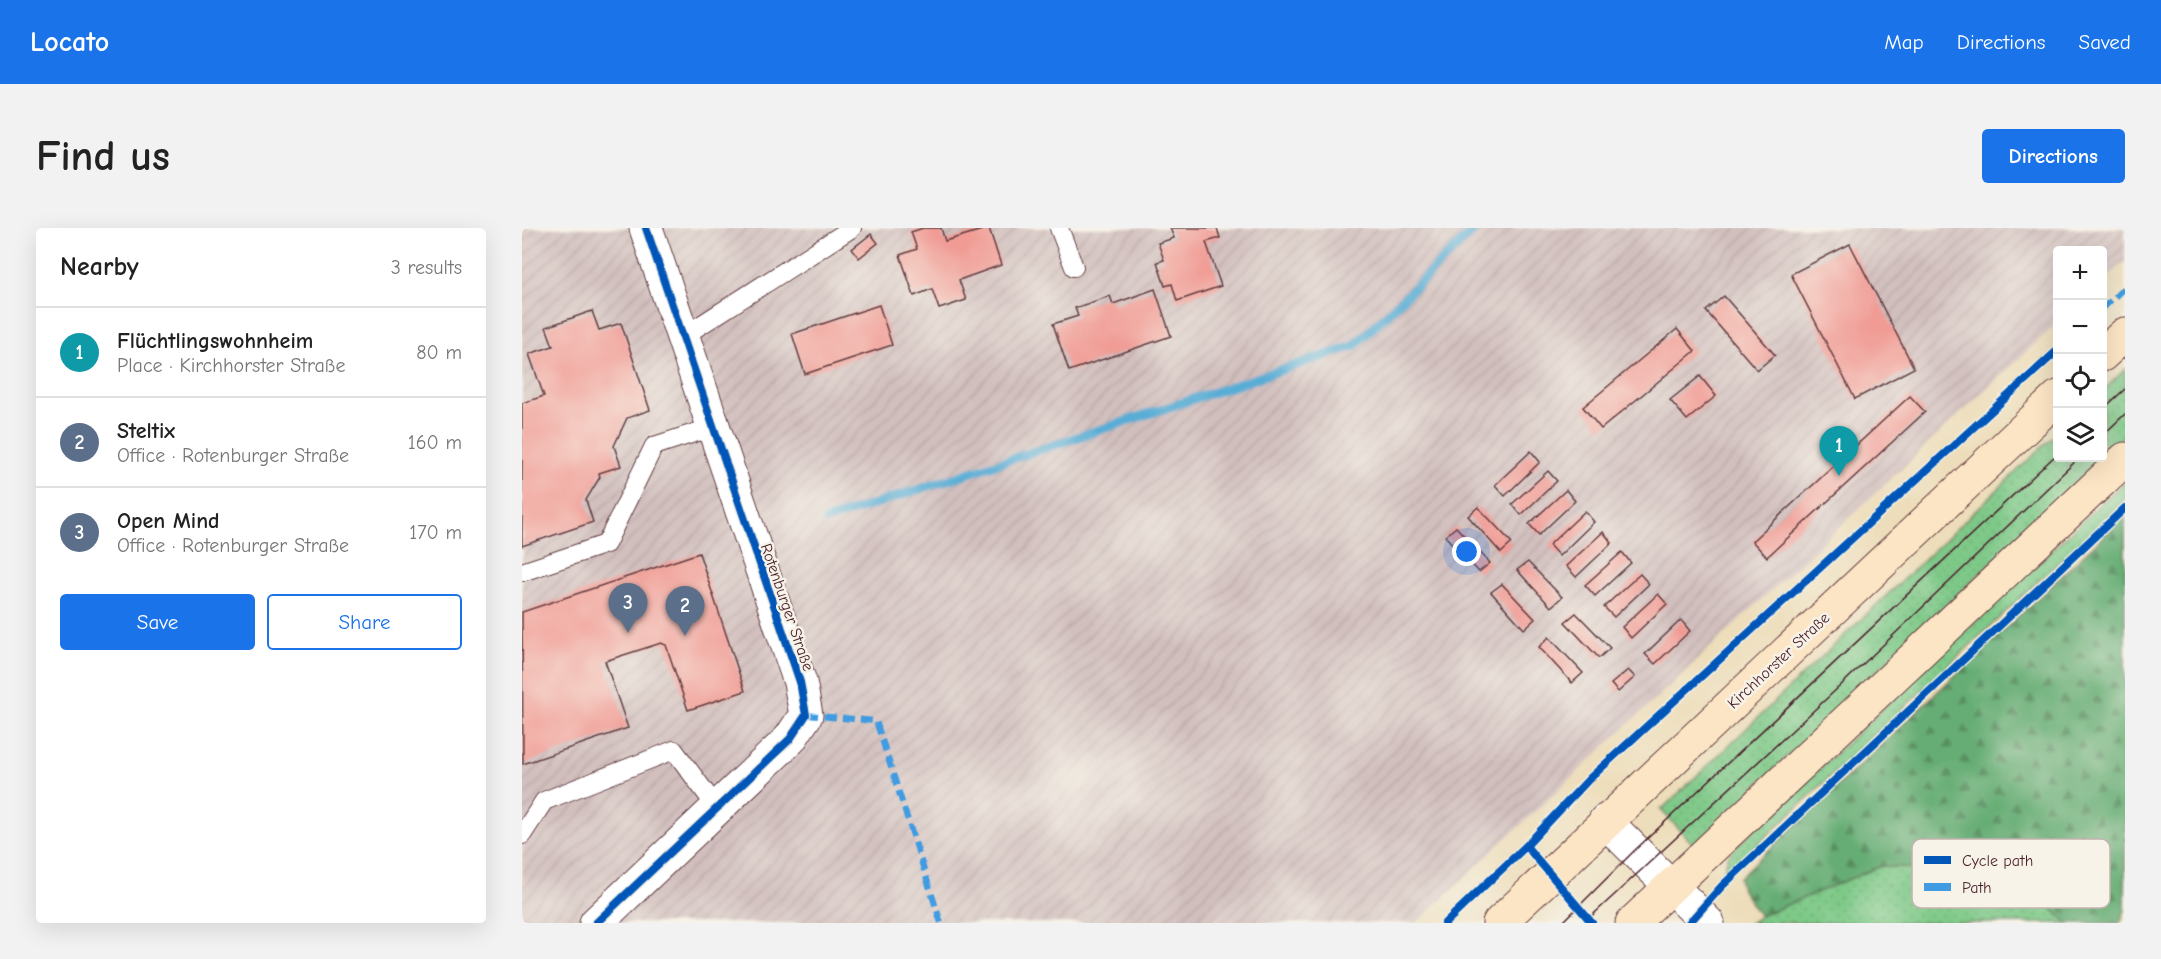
<!DOCTYPE html>
<meta charset="utf-8">
<style>
:root{--surface:#fff;--page:#f2f2f2;--text:#222;--muted:#767676;--line:#e0e0e0;--accent:#1a73e8}
body{margin:0;font-family:"Comic Neue",sans-serif;background:var(--page);color:var(--text)}
.controls{position:absolute;right:18px;top:18px;display:grid;overflow:hidden;border-radius:6px;box-shadow:0 6px 24px #0002}
.controls button{width:54px;height:54px;display:grid;place-items:center;padding:0;border:0;border-bottom:2px solid var(--line);background:var(--surface);color:var(--text);font:30px sans-serif}
.you{position:absolute;left:945px;top:324px;width:21px;height:21px;margin:-15px;border:4px solid #fff;border-radius:50%;background:#1a73e8;box-shadow:0 0 0 9px #1a73e833}
.badge{display:grid;place-items:center;width:39px;height:39px;border-radius:50%;background:var(--accent);color:#fff;font-size:20px;font-weight:700}
.pin{position:absolute;translate:-50% -50px;filter:drop-shadow(0 2px 3px #0008)}
.pin::after{content:'';position:absolute;top:32px;width:21px;height:18px;background:inherit;clip-path:polygon(0 0,100% 0,50% 100%)}
.list{margin:0;padding:0;list-style:none}
h2{display:flex;justify-content:space-between;align-items:center;height:78px;margin:0;padding:0 24px;font-size:26px}
h2 small{font-size:20px;font-weight:400;color:var(--muted)}
.list li{display:grid;grid-template-columns:39px 1fr auto;gap:18px;align-items:center;box-sizing:border-box;height:90px;padding:0 24px;border-top:2px solid var(--line)}
.list b{display:block;font-size:22px;white-space:nowrap}
.list p{margin:0;font-size:20px;white-space:nowrap;color:var(--muted)}
.list em{font-size:20px;font-style:normal;color:var(--muted)}
.actions{display:flex;gap:12px;padding:18px 24px}
.actions a{flex:1;padding:14px 0;border:2px solid var(--accent);border-radius:6px;text-align:center;font-size:21px;color:var(--accent)}
.actions .main{background:var(--accent);color:#fff}
.icon{flex:none;width:33px;height:33px;fill:none;stroke:currentColor;stroke-width:2;stroke-linecap:round;stroke-linejoin:round}
.map{position:relative;flex:none;width:1603px;height:695px;overflow:hidden;border-radius:6px}
header{display:flex;align-items:center;gap:36px;box-sizing:border-box;height:84px;padding:0 30px;background:var(--accent);color:#fff}
header strong{font-size:28px}
nav{display:flex;gap:33px;margin-inline-start:auto;font-size:21px}
.intro{display:flex;align-items:center;justify-content:space-between;box-sizing:border-box;height:144px;padding:0 36px}
h1{margin:0;font-size:42px}
.button{padding:15px 27px;border-radius:6px;background:var(--accent);color:#fff;font-size:21px;font-weight:700}
main{display:flex;gap:36px;padding:0 36px}
aside{flex:1;background:var(--surface);border-radius:6px;box-shadow:0 6px 24px #0002}
.map>svg:first-child{display:block}
.industrial{fill:url(#industrial-furrows)}
.grass{fill:url(#grass-dots);stroke:#64745a;stroke-width:1.5}
.forest{fill:url(#forest-firs);stroke:#586650;stroke-width:1.5}
.lines{fill:none;stroke-linecap:round;stroke-linejoin:round}
.stream{stroke:#59add5;stroke-width:9}
.building{fill:#f09c95}
.lane-casing{stroke:#623c40;stroke-width:20}
.street-casing{stroke:#623c40;stroke-width:35}
.secondary-casing{stroke:#623c40;stroke-width:35}
.lane{stroke:#fff;stroke-width:18}
.street{stroke:#fff;stroke-width:33}
.secondary{stroke:#fce5c4;stroke-width:33}
.tram{stroke:#4a1f2b;stroke-width:1.5}
.quiet{stroke:#409be1;stroke-width:6;stroke-dasharray:12 6;stroke-linecap:butt}
.cycleway-casing{stroke:#f7f3e8;stroke-width:11}
.cycleway{stroke:#0057b8;stroke-width:8}
.labels{text-anchor:middle;stroke-width:5;stroke-linejoin:round;paint-order:stroke}
.street-label{font-size:16px;fill:#4a1f2b;stroke:#f7f3e8}
.key{fill:#f7f3e8;stroke:#c3b3af;stroke-width:1.5}
.key-label{font-size:16px;fill:#4a1f2b}
</style>
<header>
<strong>Locato</strong>
<nav><a>Map</a><a>Directions</a><a>Saved</a></nav>
</header>
<div class="intro"><h1>Find us</h1><a class="button">Directions</a></div>
<main>
<aside>
<h2>Nearby<small>3 results</small></h2>
<ul class="list">
<li><span class="badge" style="background:#0f9aa8">1</span><div><b>Flüchtlingswohnheim</b><p>Place · Kirchhorster Straße</p></div><em>80 m</em></li>
<li><span class="badge" style="background:#5c6f8a">2</span><div><b>Steltix</b><p>Office · Rotenburger Straße</p></div><em>160 m</em></li>
<li><span class="badge" style="background:#5c6f8a">3</span><div><b>Open Mind</b><p>Office · Rotenburger Straße</p></div><em>170 m</em></li>
</ul>
<div class="actions"><a class="main">Save</a><a>Share</a></div>
</aside>
<div class="map">
<svg width="1603" height="695" viewBox="0 0 1603 695">
<defs>
<pattern id="industrial-furrows" width="10" height="10" patternUnits="userSpaceOnUse" patternTransform="scale(1.5)"><rect width="10" height="10" fill="#d1bfbe"/><path d="M-1 1l2-2M0 10L10 0M9 11l2-2" fill="none" stroke="#b5a4a3"/></pattern>
<pattern id="grass-dots" width="8" height="8" patternUnits="userSpaceOnUse" patternTransform="scale(1.5)"><rect width="8" height="8" fill="#7ec988"/><path d="M2 2h.1M6 6h.1" fill="none" stroke="#6eac76" stroke-width="1.8" stroke-linecap="round"/></pattern>
<pattern id="forest-firs" width="22" height="20" patternUnits="userSpaceOnUse" patternTransform="scale(1.5)"><rect width="22" height="20" fill="#66ad74"/><path d="M5 1l3.5 6h-7zM16 11l3.5 6h-7z" fill="#568c5f"/></pattern>
</defs>
<rect width="100%" height="100%" fill="#f7f3e8"/>
<filter id="ink" filterUnits="userSpaceOnUse"><feTurbulence type="fractalNoise" baseFrequency=".0167" numOctaves="2"/><feDisplacementMap in="SourceGraphic" scale="12" xChannelSelector="R" yChannelSelector="G"/><feConvolveMatrix kernelMatrix="1 2 1 2 8 2 1 2 1" color-interpolation-filters="sRGB"/></filter>
<filter id="wash" filterUnits="userSpaceOnUse"><feTurbulence type="fractalNoise" baseFrequency=".008" numOctaves="4" result="noise"/><feDisplacementMap in="SourceGraphic" scale="24" xChannelSelector="R" yChannelSelector="G"/><feGaussianBlur stdDeviation="1.35" result="paint"/><feColorMatrix in="noise" values="0 0 0 0 0 0 0 0 0 0 0 0 0 0 0 0 0 1.4 0 .05"/><feComposite in="paint" operator="in"/></filter>
<g filter="url(#wash)">
<rect width="100%" height="100%" fill="#edddba"/>
<path class="industrial" d="M0 0H1603V33L1581 53 1580 22H1536L1535 95 894 695H0Z"/>
<g class="grass">
<path d="M1603 141V207L1581 228V163Z"/>
<path d="M1535 205 1536 230H1579L1172 617 1139 582Z"/>
<path d="M1603 253V272L1200 650 1206 628 1215 618Z"/>
<path d="M1359 638 1410 641 1464 661 1524 676 1546 695H1228L1241 686Z"/>
</g>
<path class="forest" d="M1603 288V682L1598 695H1546L1524 676 1464 661 1410 641 1359 638 1238 688 1220 662 1217 650Z"/>
<g class="lines">
<path class="stream" d="M304 292 832 118 954 0"/>
</g>
<g id="blocks">
<g class="building">
<path d="M401 0H419L423 13 467 0 479 37 437 52 444 72 417 81 410 61 392 68 378 27 395 21 389 4Z"/>
<path d="M648 0H695L698 10 684 14 699 58 655 73 650 56 643 58 635 34 642 32 636 15 652 10Z"/>
<path d="M349 6 356 15 337 30 330 21Z"/>
<path d="M1328 16 1392 140 1333 171 1269 46Z"/>
<path d="M633 61 649 108 547 143 531 96 556 88 553 80 588 68 591 76Z"/>
<path d="M1202 68 1253 127 1235 142 1184 83Z"/>
<path d="M357 77 370 117 283 146 270 106Z"/>
<path d="M70 83 77 102 99 95 128 182 105 190 92 218 99 238 77 245 78 249 64 272 71 294 0 318V175L22 168 7 126 31 118 24 99Z"/>
<path d="M1155 101 1173 123 1079 201 1061 179Z"/>
<path d="M1178 148 1194 168 1165 192 1148 172Z"/>
<path d="M1388 168 1403 184 1245 329 1230 313Z"/>
<path d="M1009 223 1018 234 983 268 973 257Z"/>
<path d="M1026 243 1035 253 999 287 990 276Z"/>
<path d="M1044 262 1053 273 1017 307 1007 296Z"/>
<path d="M956 279 990 315 979 325 946 288Z"/>
<path d="M1063 283 1072 294 1037 328 1027 317Z"/>
<path d="M934 299 968 335 957 344 923 308Z"/>
<path d="M1081 304 1090 315 1054 349 1044 338Z"/>
<path d="M1100 324 1109 335 1073 368 1063 357Z"/>
<path d="M177 325 223 463 166 482 144 417 139 415 83 433 106 500 1 536 0 384Z"/>
<path d="M1006 334 1040 369 1029 379 995 342Z"/>
<path d="M1118 346 1127 356 1092 389 1082 379Z"/>
<path d="M980 356 1013 391 1002 401 969 364Z"/>
<path d="M1136 366 1145 376 1109 410 1100 399Z"/>
<path d="M1054 385 1088 420 1077 430 1043 394Z"/>
<path d="M1159 392 1168 403 1133 436 1123 426Z"/>
<path d="M1027 409 1061 445 1050 455 1017 419Z"/>
<path d="M1106 442 1113 449 1096 464 1089 456Z"/>
</g>
</g>
</g>
<g filter="url(#ink)">
<use href="#blocks" fill-opacity="0" stroke="#623c40" stroke-width="1.5"/>
<g class="lines">
<defs>
<g id="lane">
<path d="M537 0 552 39"/>
<path d="M160 109 330 0"/>
<path d="M0 344 84 316 132 218 191 199"/>
<path d="M0 607 22 573 152 522 195 580"/>
</g>
<g id="street">
<path d="M1083 593 1186 695"/>
<path d="M74 695 268 511 284 487 278 454 124 0"/>
</g>
<g id="secondary">
<path d="M1580 127 1603 106"/>
<path d="M977 695 1536 169"/>
<path d="M1110 695 1603 231"/>
</g>
</defs>
<use href="#lane" class="lane-casing"/>
<use href="#street" class="street-casing"/>
<use href="#secondary" class="secondary-casing"/>
<use href="#lane" class="lane"/>
<use href="#street" class="street"/>
<use href="#secondary" class="secondary"/>
<g class="tram">
<path d="M1580 182 1603 161"/>
<path d="M1580 208 1603 186"/>
<path d="M1040 695 1112 623 1536 225"/>
<path d="M1062 695 1316 460 1557 230"/>
</g>
<g class="quiet">
<path d="M1580 81 1603 59"/>
<path d="M284 487 354 493 419 695"/>
</g>
<defs>
<g id="cycleway">
<path d="M1004 618 1070 695"/>
<path d="M74 695 268 511 284 487 278 454 124 0"/>
<path d="M923 695 1004 618 1067 551 1536 122"/>
<path d="M1167 695 1200 658 1603 280"/>
</g>
</defs>
<use href="#cycleway" class="cycleway-casing"/>
<use href="#cycleway" class="cycleway"/>
</g>
</g>
<g class="labels">
<g class="street-label">
<text transform="translate(266 379) rotate(71)" y="6">Rotenburger Straße</text>
<text transform="translate(1256 432) rotate(-43)" y="6">Kirchhorster Straße</text>
</g>
</g>
<rect x="1390" y="611" width="198" height="69" rx="9" class="key"/>
<rect x="1402" y="628" width="27" height="8" fill="#0057b8"/>
<rect x="1402" y="655" width="27" height="8" fill="#409be1"/>
<g class="key-label">
<text x="1440" y="638">Cycle path</text>
<text x="1440" y="665">Path</text>
</g>
</svg>
<div class="controls">
<button>+</button>
<button>−</button>
<button><svg class="icon" aria-label="locate" viewBox="0 0 24 24"><circle cx="12" cy="12" r="6"/><path d="M12 2v4M12 18v4M2 12h4M18 12h4"/></svg></button>
<button><svg class="icon" aria-label="layers" viewBox="0 0 24 24"><path d="M12 4l9 5-9 5-9-5zM3 14l9 5 9-5"/></svg></button>
</div>
<div class="you"></div>
<div class="pin badge" style="left:1317px;top:248px;background:#0f9aa8">1</div>
<div class="pin badge" style="left:163px;top:408px;background:#5c6f8a">2</div>
<div class="pin badge" style="left:106px;top:405px;background:#5c6f8a">3</div>
</div>
</main>
